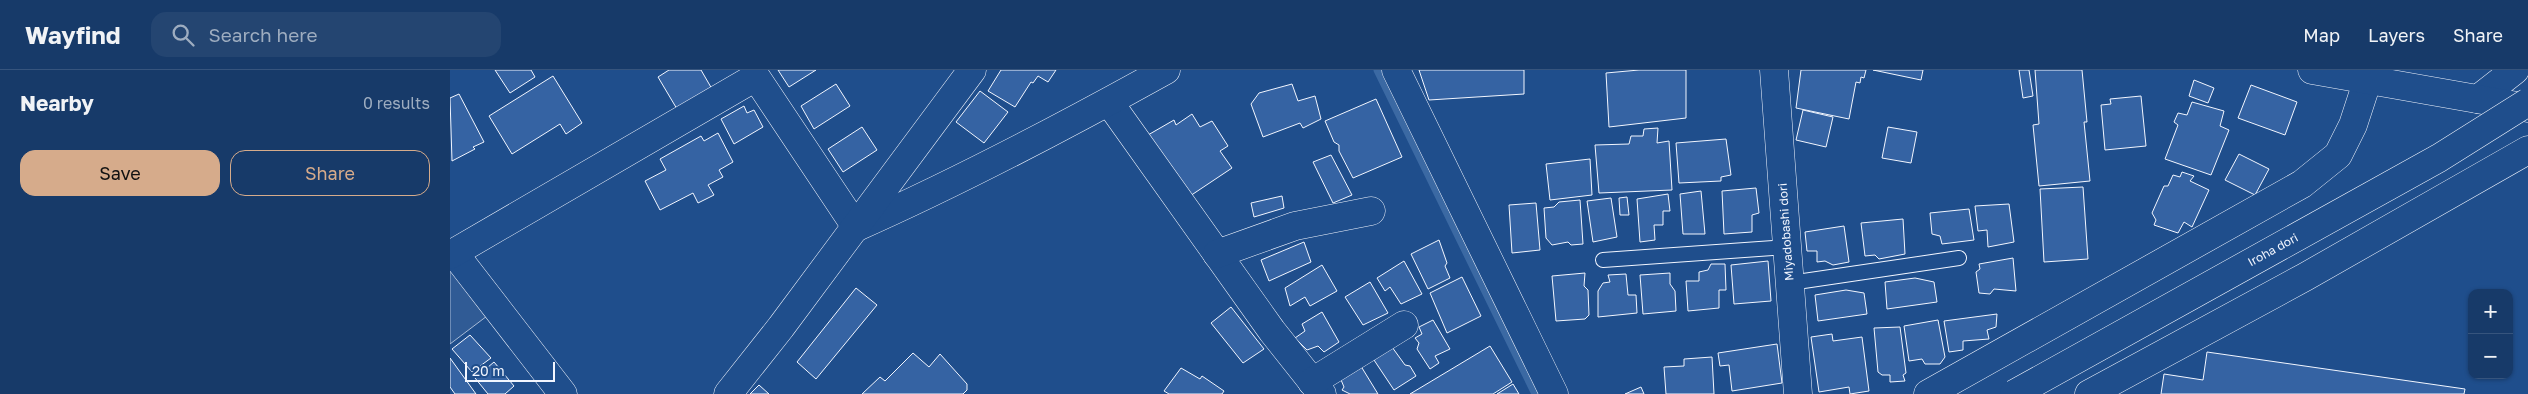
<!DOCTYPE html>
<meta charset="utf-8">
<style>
:root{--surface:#173a69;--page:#244571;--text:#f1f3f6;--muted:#9eadc0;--line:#36547d;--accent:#d6ab8b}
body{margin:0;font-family:"Golos Text",sans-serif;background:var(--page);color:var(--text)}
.controls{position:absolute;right:15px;bottom:15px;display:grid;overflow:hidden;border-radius:10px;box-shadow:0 1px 4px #0004}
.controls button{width:45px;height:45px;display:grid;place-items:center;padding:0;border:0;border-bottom:1px solid var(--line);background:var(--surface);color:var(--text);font:25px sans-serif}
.scale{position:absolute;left:15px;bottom:12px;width:90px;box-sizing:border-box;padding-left:5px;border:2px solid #f2f6ff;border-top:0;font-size:14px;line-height:18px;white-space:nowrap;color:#f2f6ff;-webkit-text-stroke:4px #1f4e8c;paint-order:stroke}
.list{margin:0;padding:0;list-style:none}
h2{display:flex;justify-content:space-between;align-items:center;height:65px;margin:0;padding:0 20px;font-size:21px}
h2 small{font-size:16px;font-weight:400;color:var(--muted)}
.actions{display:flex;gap:10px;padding:15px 20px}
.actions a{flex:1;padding:11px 0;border:1px solid var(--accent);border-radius:15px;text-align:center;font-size:18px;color:var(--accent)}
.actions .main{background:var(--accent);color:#111}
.icon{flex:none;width:28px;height:28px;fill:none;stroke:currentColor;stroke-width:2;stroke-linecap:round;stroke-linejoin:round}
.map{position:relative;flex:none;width:2078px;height:324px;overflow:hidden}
header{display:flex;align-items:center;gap:30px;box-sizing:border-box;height:70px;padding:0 25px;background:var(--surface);border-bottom:1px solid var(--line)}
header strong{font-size:24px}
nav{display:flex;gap:28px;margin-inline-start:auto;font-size:18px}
.search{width:350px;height:45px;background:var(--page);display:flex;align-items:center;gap:12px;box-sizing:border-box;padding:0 18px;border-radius:15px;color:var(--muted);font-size:19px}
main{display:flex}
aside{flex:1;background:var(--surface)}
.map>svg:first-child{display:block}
.parking{fill:#305b95;stroke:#a8bbd7}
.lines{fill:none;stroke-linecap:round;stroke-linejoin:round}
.stream{stroke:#3b69a3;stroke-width:9}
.building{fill:#3563a3;stroke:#f2f6ff}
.lane-casing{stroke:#f2f6ff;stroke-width:16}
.street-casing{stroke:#f2f6ff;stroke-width:29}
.secondary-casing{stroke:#f2f6ff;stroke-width:29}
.lane{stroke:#1f4e8c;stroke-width:14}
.street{stroke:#1f4e8c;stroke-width:28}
.secondary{stroke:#1f4e8c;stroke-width:28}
.primary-bridge-casing{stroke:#f2f6ff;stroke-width:29;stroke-linecap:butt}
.primary-bridge{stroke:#1f4e8c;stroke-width:28}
.labels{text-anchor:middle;stroke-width:4;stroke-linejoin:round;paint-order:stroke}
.street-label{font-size:12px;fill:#f2f6ff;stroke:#1f4e8c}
</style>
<header>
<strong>Wayfind</strong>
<div class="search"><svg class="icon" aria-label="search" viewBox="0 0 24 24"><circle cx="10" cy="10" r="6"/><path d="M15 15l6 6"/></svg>Search here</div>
<nav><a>Map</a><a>Layers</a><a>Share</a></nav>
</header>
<main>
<aside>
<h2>Nearby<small>0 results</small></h2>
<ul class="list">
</ul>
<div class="actions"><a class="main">Save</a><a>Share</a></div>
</aside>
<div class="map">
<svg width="2078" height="324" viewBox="0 0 2078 324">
<rect width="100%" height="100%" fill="#1f4e8c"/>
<path class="parking" d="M0 201H5L41 243 0 274Z"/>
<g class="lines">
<path class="stream" d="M928 0 1086 324"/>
</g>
<g class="building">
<path d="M45 0H81L85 7 60 23Z"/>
<path d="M219 0H251L262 19 227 39 208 7Z"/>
<path d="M328 0H366L339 17Z"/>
<path d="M551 0H606L598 12 588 6 583 13 581 12 565 37 538 21Z"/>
<path d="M969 0H1074V24L979 30Z"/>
<path d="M1189 0H1236V48L1159 57 1156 3Z"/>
<path d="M1351 0H1416L1414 8 1411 7 1410 13 1406 12 1399 49 1346 38Z"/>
<path d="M1423 0H1473L1471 10Z"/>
<path d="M1569 0H1579L1583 26 1573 28Z"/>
<path d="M1585 0H1632L1637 52H1634L1640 111 1589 116 1583 55 1589 54Z"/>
<path d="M103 6 132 53 116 64 110 54 62 84 39 46Z"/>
<path d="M1744 10 1764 18 1758 33 1739 26Z"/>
<path d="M386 14 400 36 364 59 351 36Z"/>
<path d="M842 14 848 31 865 26 871 49 853 58 850 53 813 67 801 34 809 23Z"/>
<path d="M1801 15 1847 32 1835 65 1788 48Z"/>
<path d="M530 21 558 42 534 73 506 52Z"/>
<path d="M9 24 34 72 23 77 25 79 2 91 0 28Z"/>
<path d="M1691 26 1696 76 1655 80 1651 35 1661 34 1660 29Z"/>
<path d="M926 29 952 87 903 108 889 81V75L884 72 875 51Z"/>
<path d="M1742 32 1774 41 1770 56 1779 60 1761 105 1715 89 1728 55 1724 52 1728 43 1737 45Z"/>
<path d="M294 36 297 43 304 40 313 57 284 74 271 49Z"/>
<path d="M1353 40 1383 47 1376 77 1346 70Z"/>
<path d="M742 44 750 57 762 51 778 76 770 81 782 98 737 128 698 65 724 50 726 55Z"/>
<path d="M412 57 427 80 393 102 378 79Z"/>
<path d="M1438 57 1467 62 1461 93 1432 88Z"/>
<path d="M1208 58 1207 73 1219 71 1222 120 1149 123 1145 75 1179 74 1181 66H1193L1194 59Z"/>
<path d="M268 63 283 92 269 100 273 107 258 115 264 125 248 133 243 123 210 140 195 111 216 100 210 89 251 66 254 71Z"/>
<path d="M1276 69 1281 105 1271 107V111L1229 113 1226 73Z"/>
<path d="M1789 84 1819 99 1805 125 1775 110Z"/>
<path d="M881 85 902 125 883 133 863 92Z"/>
<path d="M1140 89 1142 125 1100 130 1096 94Z"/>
<path d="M1732 102 1744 106 1740 111 1759 120 1742 157 1734 152 1728 163 1704 155 1706 150 1702 143 1714 116H1718L1723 105 1730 107Z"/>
<path d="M1633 117 1638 189 1594 192 1590 119Z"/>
<path d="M1306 118 1309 143 1302 145V162L1274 164 1272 121Z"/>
<path d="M1251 121 1255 164H1233L1230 124Z"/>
<path d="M1218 124 1220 141H1213V155H1204L1205 170 1190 172 1187 129Z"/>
<path d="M832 126 834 138 804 147 801 133Z"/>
<path d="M1177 127 1179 145H1170L1169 128Z"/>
<path d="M1161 128 1167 167 1143 172 1137 131Z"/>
<path d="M1130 130 1133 174 1121 175 1118 172 1102 175 1096 168 1094 138 1104 137 1109 132Z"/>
<path d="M1086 133 1090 180 1062 183 1059 135Z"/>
<path d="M1559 134 1564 172 1538 177 1537 160 1528 161 1525 136Z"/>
<path d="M1519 139 1524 170 1492 174 1490 166 1482 164 1480 143Z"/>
<path d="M1453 149 1455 184 1429 189 1425 185 1415 186 1411 153Z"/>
<path d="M1394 156 1399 192 1383 195 1375 191 1367 192V181H1357L1355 162Z"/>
<path d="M989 170 997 193 995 196 1000 208 978 219 961 184Z"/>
<path d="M854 172 861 192 819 211 811 190Z"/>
<path d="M1563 188 1566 221 1544 219 1540 224 1529 223 1526 202 1530 199 1529 194Z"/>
<path d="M954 191 972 224 951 234 940 217 935 221 927 208Z"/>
<path d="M1318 191 1321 231 1284 234 1281 195Z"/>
<path d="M1261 194H1275L1276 220H1269V238L1238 241 1236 211H1249V202L1258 200Z"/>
<path d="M872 195 887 221 860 236 855 227 840 236 835 218Z"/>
<path d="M1135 203 1134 216 1138 220 1139 245 1135 249 1106 251 1102 206Z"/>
<path d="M1220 203V214L1225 221 1226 241 1193 244 1190 205Z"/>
<path d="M1176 204 1178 225H1186L1187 243 1148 247V221L1153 213 1160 212 1158 205Z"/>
<path d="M1012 207 1031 246 997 263 980 223Z"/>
<path d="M1465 208 1484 212 1487 232 1437 239 1435 212Z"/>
<path d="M920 212 938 243 913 255 895 227Z"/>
<path d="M406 218 427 235 366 309 347 292Z"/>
<path d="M1396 220 1414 223 1417 244 1368 251 1365 225Z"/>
<path d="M781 237 814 279 793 293 761 253Z"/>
<path d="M872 242 889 272 874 282 868 276 857 280 845 268 855 261 852 254Z"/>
<path d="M1547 244 1546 257 1537 260 1539 269 1513 271V280L1499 282 1494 251Z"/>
<path d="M983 250 1000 279 985 286 989 293 980 299 967 279 969 273 965 268 972 264 969 257Z"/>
<path d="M1488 250 1495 287 1490 294H1475L1472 289 1459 291 1454 256Z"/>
<path d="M1450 257 1456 303 1453 305 1455 311 1440 312V305H1432L1428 302 1424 258Z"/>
<path d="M1382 264 1383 271 1412 267 1419 321 1400 324 1399 317 1369 322 1361 267Z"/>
<path d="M20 265 41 288 22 302 2 279Z"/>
<path d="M1327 274 1332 313 1282 321 1279 295 1270 296 1268 283Z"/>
<path d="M1040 276 1062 312 1043 324H960Z"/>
<path d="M942 277 955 295 960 296 966 306 944 320 922 287Z"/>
<path d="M1757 282 2015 319 2014 324H1711L1714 304 1753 310Z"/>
<path d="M463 283 479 297 490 284 517 314V320L513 324H412L430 307 435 311Z"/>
<path d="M1262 287 1264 324H1216L1214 297 1234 296V289Z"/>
<path d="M0 288 26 324H5L0 317Z"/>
<path d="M44 292 64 316 55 324H38L25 308Z"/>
<path d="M909 293 928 324H900L892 320 894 317 889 305Z"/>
<path d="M731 298 750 309 752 306 774 321 772 324H719L714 321Z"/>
<path d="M1063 314 1069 324H1047Z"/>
<path d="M309 315 319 324H300Z"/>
<path d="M1191 317 1194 324H1175Z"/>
</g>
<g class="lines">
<defs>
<g id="lane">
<path d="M1153 190 1338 177"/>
<path d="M1340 213 1509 188"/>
</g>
<g id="street">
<path d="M2028 29 2065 0"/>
<path d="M659 32 822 261 872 324"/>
<path d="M4 183 113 324"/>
<path d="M767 184 845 156 921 141"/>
<path d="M0 185 306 7 406 157"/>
<path d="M862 312 954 255"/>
<path d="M1478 324 1852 114 1888 85 1903 55 1918 9"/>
<path d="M1639 324 1855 207 2078 80"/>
</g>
<g id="secondary">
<path d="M946 0 1104 324"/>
<path d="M1324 0 1348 324"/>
<path d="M1862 0 2078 38"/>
<path d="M407 157C513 110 615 56 716 0"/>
<path d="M278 324 331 257 522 0"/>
</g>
</defs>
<use href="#lane" class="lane-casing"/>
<use href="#street" class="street-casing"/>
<use href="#secondary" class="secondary-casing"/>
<use href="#lane" class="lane"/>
<use href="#street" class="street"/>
<use href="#secondary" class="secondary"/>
<defs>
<path id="primary-bridge" d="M1564 324 1989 88 2078 32"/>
</defs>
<use href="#primary-bridge" class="primary-bridge-casing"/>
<use href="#primary-bridge" class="primary-bridge"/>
</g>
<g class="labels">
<g class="street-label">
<text transform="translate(1336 162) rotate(-94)" y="4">Miyadobashi dori</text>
<text transform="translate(1823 180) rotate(-29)" y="4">Iroha dori</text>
</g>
</g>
</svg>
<div class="controls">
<button>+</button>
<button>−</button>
</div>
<div class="scale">20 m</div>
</div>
</main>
